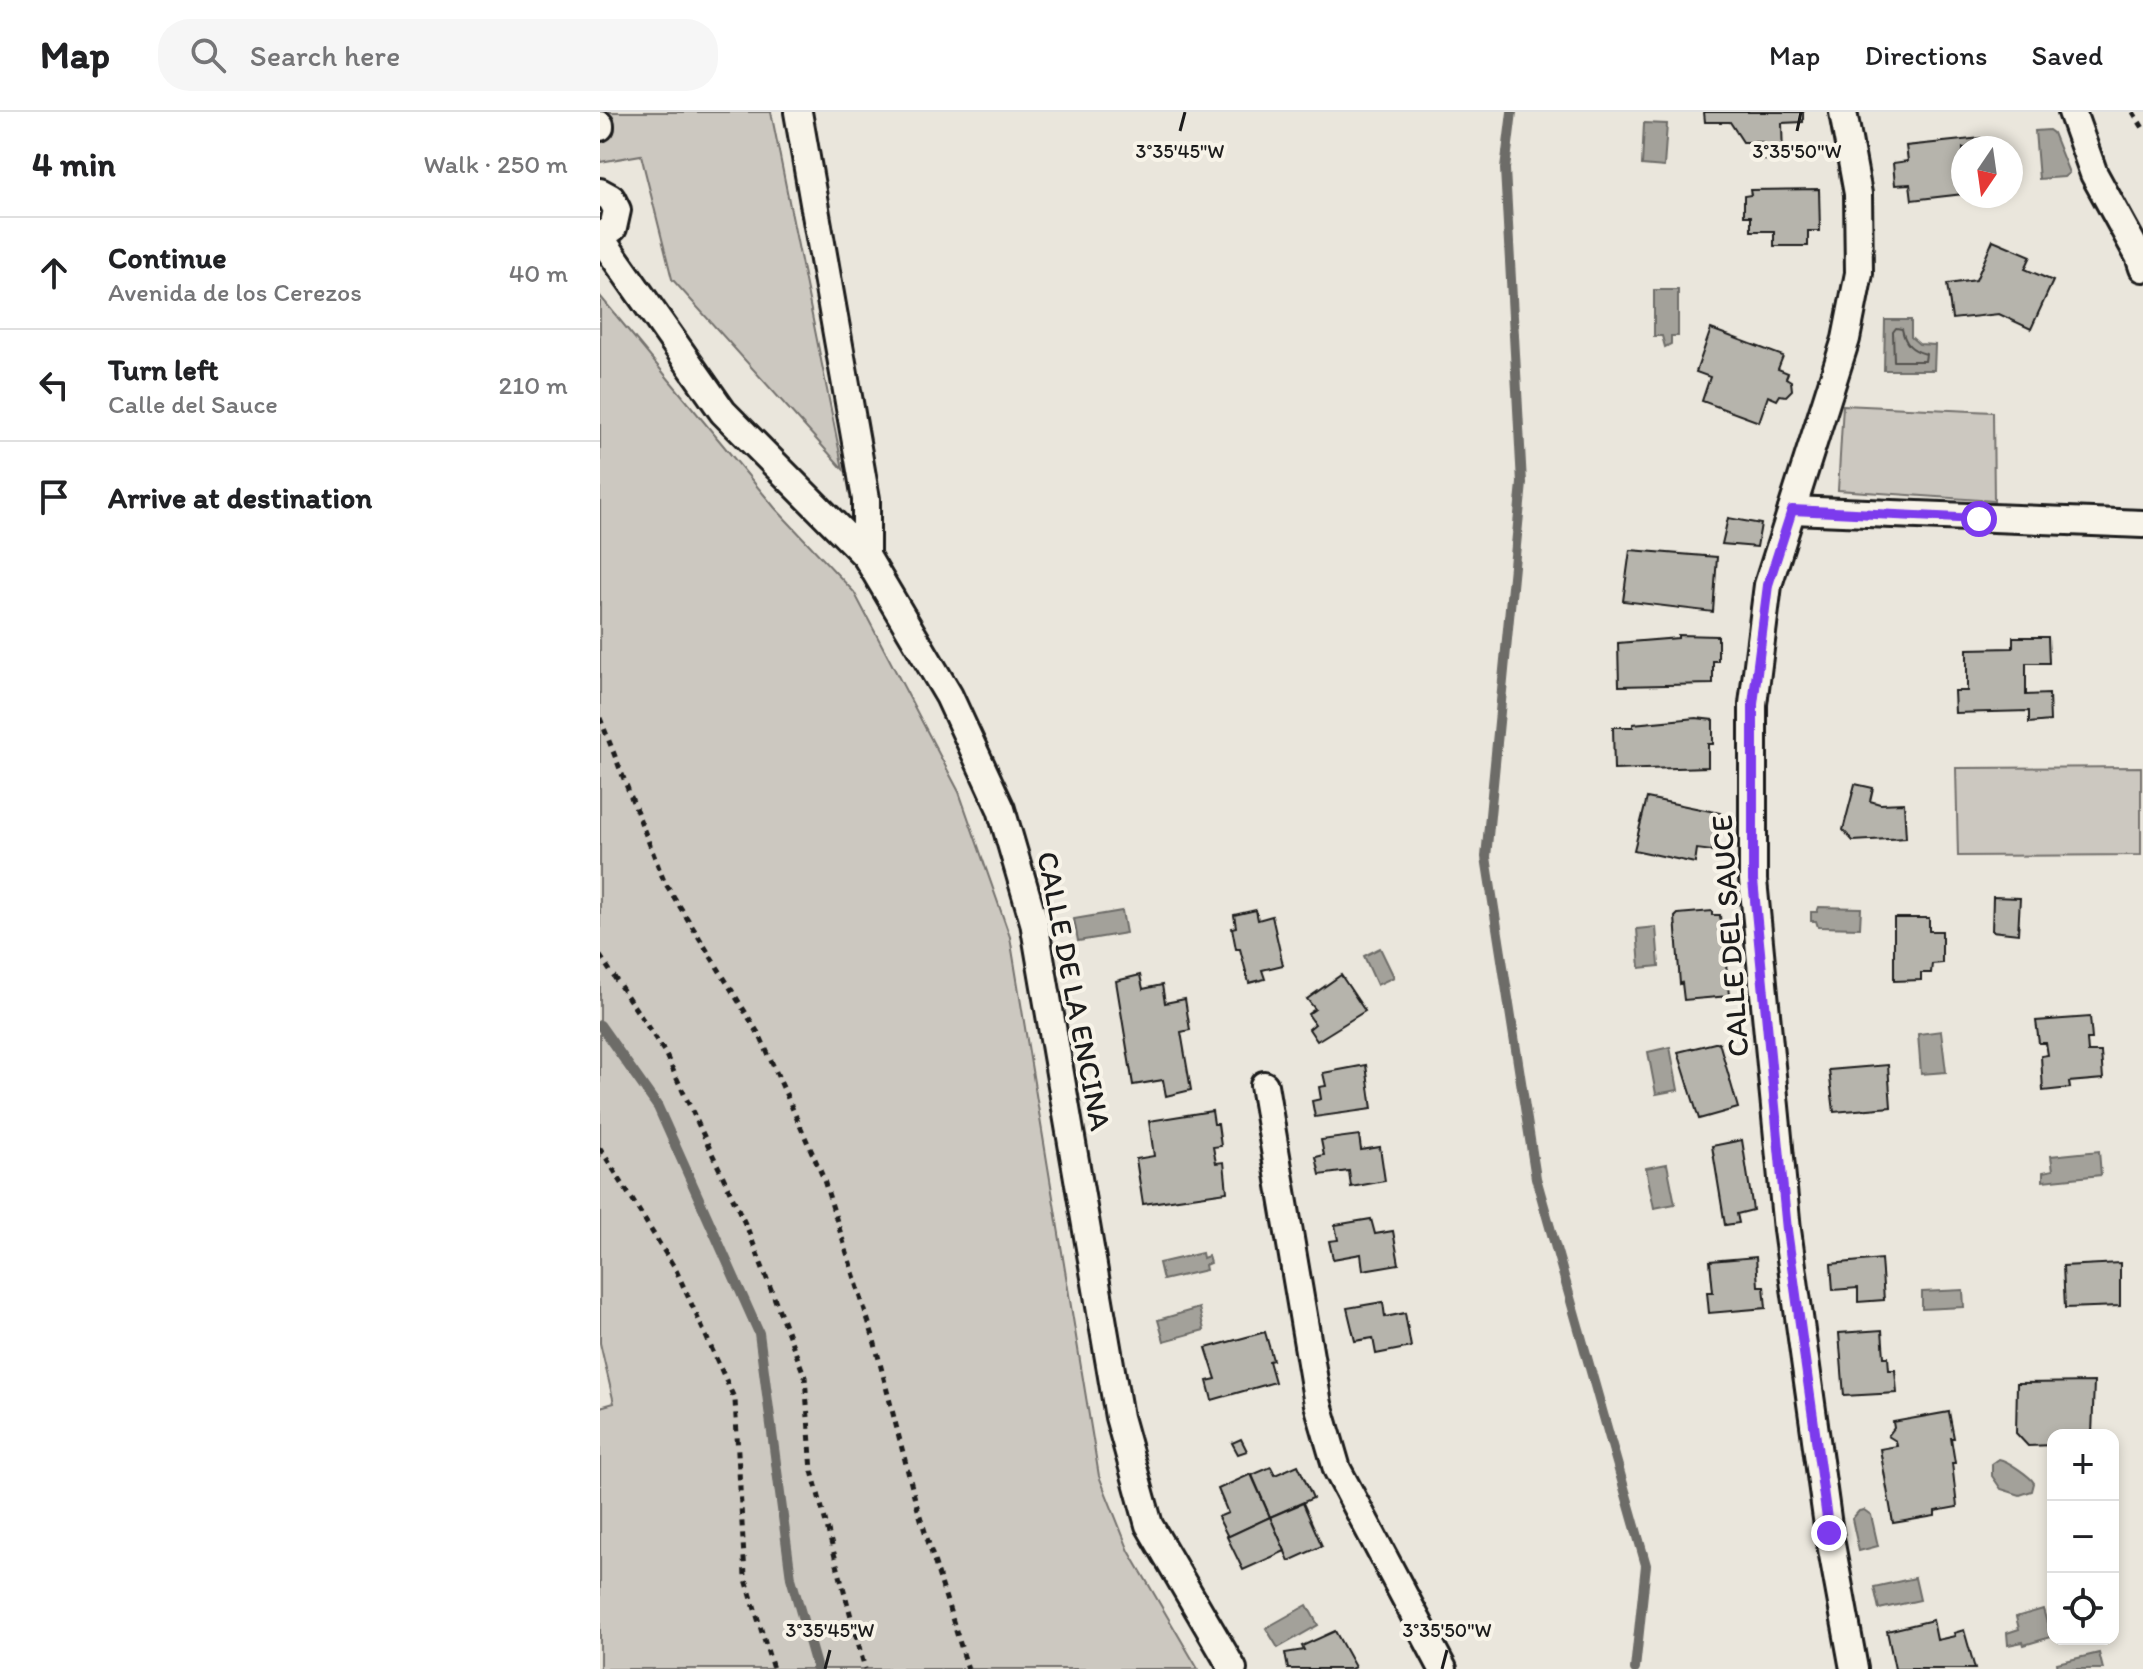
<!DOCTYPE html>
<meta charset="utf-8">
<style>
:root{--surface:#fff;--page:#f6f6f6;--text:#202124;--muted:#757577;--line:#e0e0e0}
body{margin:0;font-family:Itim,sans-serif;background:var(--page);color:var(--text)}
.controls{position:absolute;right:24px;bottom:24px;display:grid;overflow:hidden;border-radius:16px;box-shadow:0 4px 12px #0003}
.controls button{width:72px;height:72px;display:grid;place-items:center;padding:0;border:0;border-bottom:2px solid var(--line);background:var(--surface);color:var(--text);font:40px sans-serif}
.compass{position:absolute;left:1351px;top:24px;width:72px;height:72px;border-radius:50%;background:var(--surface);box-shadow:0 4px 12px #0003;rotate:193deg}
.stop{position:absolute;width:24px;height:24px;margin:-18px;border:6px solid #7c3aed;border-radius:50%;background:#fff}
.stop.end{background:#7c3aed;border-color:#fff;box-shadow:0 2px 8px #0008}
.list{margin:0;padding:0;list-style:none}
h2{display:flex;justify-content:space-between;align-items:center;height:104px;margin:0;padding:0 32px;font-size:34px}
h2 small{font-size:26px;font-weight:400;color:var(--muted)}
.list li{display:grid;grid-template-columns:52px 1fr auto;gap:24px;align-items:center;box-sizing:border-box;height:112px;padding:0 32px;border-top:2px solid var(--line)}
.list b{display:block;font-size:30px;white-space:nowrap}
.list p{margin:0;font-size:26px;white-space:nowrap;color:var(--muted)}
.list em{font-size:26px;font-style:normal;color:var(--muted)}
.icon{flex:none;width:44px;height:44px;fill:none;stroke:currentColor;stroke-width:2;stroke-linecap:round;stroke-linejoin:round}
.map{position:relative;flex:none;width:1543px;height:1557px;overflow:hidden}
header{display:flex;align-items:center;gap:48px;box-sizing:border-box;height:112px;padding:0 40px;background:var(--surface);border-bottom:2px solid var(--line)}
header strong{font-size:38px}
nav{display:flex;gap:44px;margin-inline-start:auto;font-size:28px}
.search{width:560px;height:72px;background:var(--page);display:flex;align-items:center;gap:20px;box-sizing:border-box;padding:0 28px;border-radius:32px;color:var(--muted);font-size:30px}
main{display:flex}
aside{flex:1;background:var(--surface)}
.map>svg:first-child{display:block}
.green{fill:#ccc8c0;stroke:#74726e;stroke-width:2}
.water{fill:#a3a19a;stroke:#6d6c68;stroke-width:2}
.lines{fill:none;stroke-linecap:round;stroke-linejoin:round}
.shore{stroke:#52514e;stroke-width:2}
.stream{stroke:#6d6c68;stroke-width:10}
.building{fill:#b6b4ac;stroke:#1c1c1c;stroke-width:2}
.minor-casing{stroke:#1c1c1c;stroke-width:32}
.path{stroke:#1c1c1c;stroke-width:5;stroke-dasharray:6 6;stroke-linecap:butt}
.minor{stroke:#f7f3e8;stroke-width:26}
.route{stroke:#7c3aed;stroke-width:10}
.ticks{fill:none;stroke:#1c1c1c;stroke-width:3}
.labels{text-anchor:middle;stroke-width:8;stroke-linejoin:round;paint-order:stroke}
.street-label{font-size:30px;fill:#1c1c1c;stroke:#f7f3e8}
.ticks-label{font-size:20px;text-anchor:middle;fill:#1c1c1c;stroke:#f7f3e8;stroke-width:8;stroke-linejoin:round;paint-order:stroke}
</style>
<header>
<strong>Map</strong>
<div class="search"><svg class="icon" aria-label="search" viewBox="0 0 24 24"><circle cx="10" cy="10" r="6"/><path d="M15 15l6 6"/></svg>Search here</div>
<nav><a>Map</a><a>Directions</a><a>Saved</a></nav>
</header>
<main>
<aside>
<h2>4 min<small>Walk · 250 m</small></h2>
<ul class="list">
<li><svg class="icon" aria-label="ahead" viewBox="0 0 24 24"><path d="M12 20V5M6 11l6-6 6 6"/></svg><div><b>Continue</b><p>Avenida de los Cerezos</p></div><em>40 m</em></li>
<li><svg class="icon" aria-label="left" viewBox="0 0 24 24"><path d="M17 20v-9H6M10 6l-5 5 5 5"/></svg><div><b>Turn left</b><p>Calle del Sauce</p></div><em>210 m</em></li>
<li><svg class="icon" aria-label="arrive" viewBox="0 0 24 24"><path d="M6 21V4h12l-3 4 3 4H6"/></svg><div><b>Arrive at destination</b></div></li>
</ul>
</aside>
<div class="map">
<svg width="1543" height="1557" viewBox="0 0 1543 1557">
<rect width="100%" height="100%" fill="#eae6dc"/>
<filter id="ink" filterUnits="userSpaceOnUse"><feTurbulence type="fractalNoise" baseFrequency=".0125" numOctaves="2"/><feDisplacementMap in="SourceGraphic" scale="16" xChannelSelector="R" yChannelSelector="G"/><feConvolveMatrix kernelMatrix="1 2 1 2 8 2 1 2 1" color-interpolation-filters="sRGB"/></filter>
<g filter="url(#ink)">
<g class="green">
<path d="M0 0H171L243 357 72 167 41 43 0 50Z"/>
<path d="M0 184 175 396 254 480 359 680 410 825 499 1364 529 1439 598 1557H0V1295L14 1291 0 1231Z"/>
<path d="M1243 293 1393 300 1394 389 1238 378Z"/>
<path d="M1541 655V743L1358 744 1356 656Z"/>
</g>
<g class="water">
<path d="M1044 11 1067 12 1064 55 1042 53Z"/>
<path d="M1449 18 1453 21 1469 61 1464 65 1439 67 1435 19Z"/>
<path d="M1078 178V224H1071V232L1065 235 1062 224H1054V178Z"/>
<path d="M1285 208H1311V225L1319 232 1335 233 1334 258H1284Z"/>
<path d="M1219 795 1261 796 1260 816 1218 815 1216 809H1211V800H1217Z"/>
<path d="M522 799 526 821 478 829 474 807Z"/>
<path d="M1056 815 1059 854 1040 856 1037 817Z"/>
<path d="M780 836 794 865 777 873 764 844Z"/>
<path d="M1341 919 1346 960 1321 962 1318 922Z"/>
<path d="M1070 935 1078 978 1056 982 1048 940Z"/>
<path d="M1499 1039 1501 1063 1443 1069V1060L1453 1058 1451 1044Z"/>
<path d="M1067 1052 1075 1092 1054 1096 1046 1056Z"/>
<path d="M602 1141 603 1146 608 1144 610 1151 605 1153 606 1158 563 1168 559 1151Z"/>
<path d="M1363 1178 1364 1195 1322 1197V1180Z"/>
<path d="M599 1196 604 1218 564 1229 558 1208Z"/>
<path d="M1399 1347C1407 1348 1431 1365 1434 1371L1432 1379 1420 1383 1401 1377 1392 1364V1352Z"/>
<path d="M1264 1398 1271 1403 1278 1434 1259 1439 1252 1407 1259 1399Z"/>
<path d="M1315 1466 1320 1488 1279 1497 1274 1475Z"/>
<path d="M707 1493 718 1513 678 1536 666 1516Z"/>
<path d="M1443 1497 1451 1525 1424 1533 1423 1530 1408 1533 1407 1521 1419 1517 1416 1505Z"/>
<path d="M1499 1541 1503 1557H1458L1457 1551Z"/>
</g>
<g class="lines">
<path class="shore" d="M1296 216 1302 217C1305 232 1311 238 1326 242L1325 249H1294L1293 220Z"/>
<g class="stream">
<path d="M912 0 905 57 922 371 886 745 936 1066 1046 1453 1035 1557"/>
<path d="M0 913 58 995 159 1221 191 1466 217 1557"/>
</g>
</g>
<g class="building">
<path d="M1104 0H1203V10L1182 11 1183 49 1163 48 1162 30H1143L1130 10H1105Z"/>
<path d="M1381 26 1382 36H1363V82L1312 88 1310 72 1295 73 1293 51 1308 49 1306 34Z"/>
<path d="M1219 77 1220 119H1208V134H1174V119H1151V104H1144V84L1151 83 1150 78Z"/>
<path d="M1393 128 1431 144 1425 157 1453 169 1431 217 1399 202 1352 207 1347 172 1376 168Z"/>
<path d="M1111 217 1183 244 1178 257 1188 261 1186 266 1191 269 1192 278 1186 284 1180 283 1177 288 1168 284 1159 310 1102 289 1110 265 1096 260Z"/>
<path d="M1128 406 1161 412 1157 435 1122 432Z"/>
<path d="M1030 438 1117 445 1113 500 1023 489Z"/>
<path d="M1078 523 1118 524V549H1113V572L1019 574 1018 531 1078 526Z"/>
<path d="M1413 525H1448L1449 551H1426V583L1449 582 1450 609 1429 611V599L1355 601 1354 579H1367V537L1413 536Z"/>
<path d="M1096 606 1113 608V632H1108V655L1014 658 1013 615H1033V612Z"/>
<path d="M1255 672 1273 676 1270 689 1280 692 1304 691 1306 726 1253 729 1243 718Z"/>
<path d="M1047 686 1120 701 1112 739 1097 737 1095 751 1034 738Z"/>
<path d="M1393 785 1420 786 1418 822 1392 819Z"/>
<path d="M656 798 658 808 672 804 683 853 662 858 665 867 649 871 640 837H636L632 816 636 815 634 803Z"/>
<path d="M1112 799V803H1120L1121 817H1123L1129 884 1084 888 1082 871 1080 872 1075 805 1078 802Z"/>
<path d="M1294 806H1329V819H1342V851L1332 852 1331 861H1321V868L1294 869Z"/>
<path d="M540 863 543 877 562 873 565 891 585 887 590 918 581 920 591 978 566 984 563 968 533 973 516 869Z"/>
<path d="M741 863 765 899 717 929 709 917 715 912 708 902 715 897 707 887Z"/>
<path d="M1490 905 1492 927H1487L1488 940H1501L1503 967 1469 970 1470 976 1443 979 1441 944 1448 943 1446 931H1439L1436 909Z"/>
<path d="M1119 930 1138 996 1099 1007 1078 940Z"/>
<path d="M766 953 772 997 715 1005 712 989 721 987 719 975 726 974 723 961Z"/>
<path d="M1288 953 1291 995 1234 1000 1229 958Z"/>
<path d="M612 999 614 1012H618L621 1034 613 1035 616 1051 624 1050 627 1080 543 1092 536 1047 554 1044 549 1009Z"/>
<path d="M759 1023 761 1038 780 1035 785 1069 751 1075 749 1059 720 1063 716 1045 724 1043 721 1028Z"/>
<path d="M1142 1028 1153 1098 1137 1102 1139 1111 1125 1113 1112 1034Z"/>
<path d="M771 1107 775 1122 793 1119 799 1152 763 1158 761 1142 733 1147 729 1129 738 1128 735 1113Z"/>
<path d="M1156 1145 1158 1174H1164L1166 1196 1109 1201 1107 1180H1113L1110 1149Z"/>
<path d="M1281 1147 1284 1188 1258 1190V1176L1233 1178 1231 1152Z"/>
<path d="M1520 1151V1194L1465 1196 1463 1154Z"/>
<path d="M783 1190 785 1205 805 1201 811 1235 776 1242 773 1226 755 1229 747 1196Z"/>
<path d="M1282 1218 1284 1245H1288L1289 1258H1295L1297 1281 1244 1284 1239 1221Z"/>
<path d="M665 1220 673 1248 669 1249 675 1270 612 1288 607 1269 616 1267 606 1236Z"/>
<path d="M1494 1270 1492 1323H1453V1333L1428 1334 1416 1321 1417 1271Z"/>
<path d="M1349 1300 1354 1326H1351L1355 1351H1352L1357 1395 1335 1399V1404L1293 1411 1280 1337 1297 1334 1296 1329 1288 1324 1294 1316 1293 1310Z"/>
<path d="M641 1327 647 1339 638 1342 632 1331Z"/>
<path d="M698 1353 713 1386 670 1405 652 1363 671 1355 675 1363Z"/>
<path d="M651 1362 670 1405 628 1425 618 1405 628 1401 618 1377Z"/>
<path d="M703 1391 722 1434 689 1449 670 1405Z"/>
<path d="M670 1405 685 1439 643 1458 627 1425Z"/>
<path d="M1333 1508 1337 1528 1355 1524 1354 1521 1364 1518 1375 1557H1295L1287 1519Z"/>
<path d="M735 1519 755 1555 751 1557H688L685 1541 704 1538 702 1534Z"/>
</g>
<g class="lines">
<defs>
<g id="minor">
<path d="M198 0 266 387V444"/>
<path d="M1243 0 1258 82 1259 161 1246 227 1168 473 1153 592V768L1187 1118 1229 1421 1254 1557"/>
<path d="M1472 0 1494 62 1539 144 1543 156"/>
<path d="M0 13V15"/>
<path d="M0 80 11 86 17 98 13 116 0 125"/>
<path d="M0 125 123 300 266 444 349 584 401 697 434 810 519 1305 549 1413 633 1557"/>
<path d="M1192 398 1543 412"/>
<path d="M664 973 718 1292 737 1357 843 1557"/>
</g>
</defs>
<use href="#minor" class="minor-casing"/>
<g class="path">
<path d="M1533 0 1543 16"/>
<path d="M0 606 64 769 160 924 223 1065 273 1224 316 1391 368 1557"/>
<path d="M0 844 64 939 148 1118 205 1265 212 1359 265 1557"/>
<path d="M0 1036 76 1158 135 1288 145 1464 173 1557"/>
</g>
<use href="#minor" class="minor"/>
</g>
</g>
<g class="lines" filter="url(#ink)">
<path class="route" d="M1229 1421 1187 1118 1153 768V592L1168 473 1192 398 1379 407"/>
</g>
<path class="ticks" d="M580 19 585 0M1197 19 1201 0M225 1557 230 1538M842 1557 847 1538"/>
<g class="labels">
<g class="street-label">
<text transform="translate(1130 824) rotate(-94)" y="10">CALLE DEL SAUCE</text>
<text transform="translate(474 879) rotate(79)" y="10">CALLE DE LA ENCINA</text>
</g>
</g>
<g class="ticks-label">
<text x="580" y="46">3°35'45"W</text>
<text x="1197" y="46">3°35'50"W</text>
<text x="230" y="1525">3°35'45"W</text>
<text x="847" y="1525">3°35'50"W</text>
</g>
</svg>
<div class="controls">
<button>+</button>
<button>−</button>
<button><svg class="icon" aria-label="locate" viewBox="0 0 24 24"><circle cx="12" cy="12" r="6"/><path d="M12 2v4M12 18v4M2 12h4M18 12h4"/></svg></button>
</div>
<svg class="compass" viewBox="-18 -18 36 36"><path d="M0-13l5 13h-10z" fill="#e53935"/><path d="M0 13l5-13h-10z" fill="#757577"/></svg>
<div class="stop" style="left:1379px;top:407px"></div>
<div class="stop end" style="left:1229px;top:1421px"></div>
</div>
</main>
